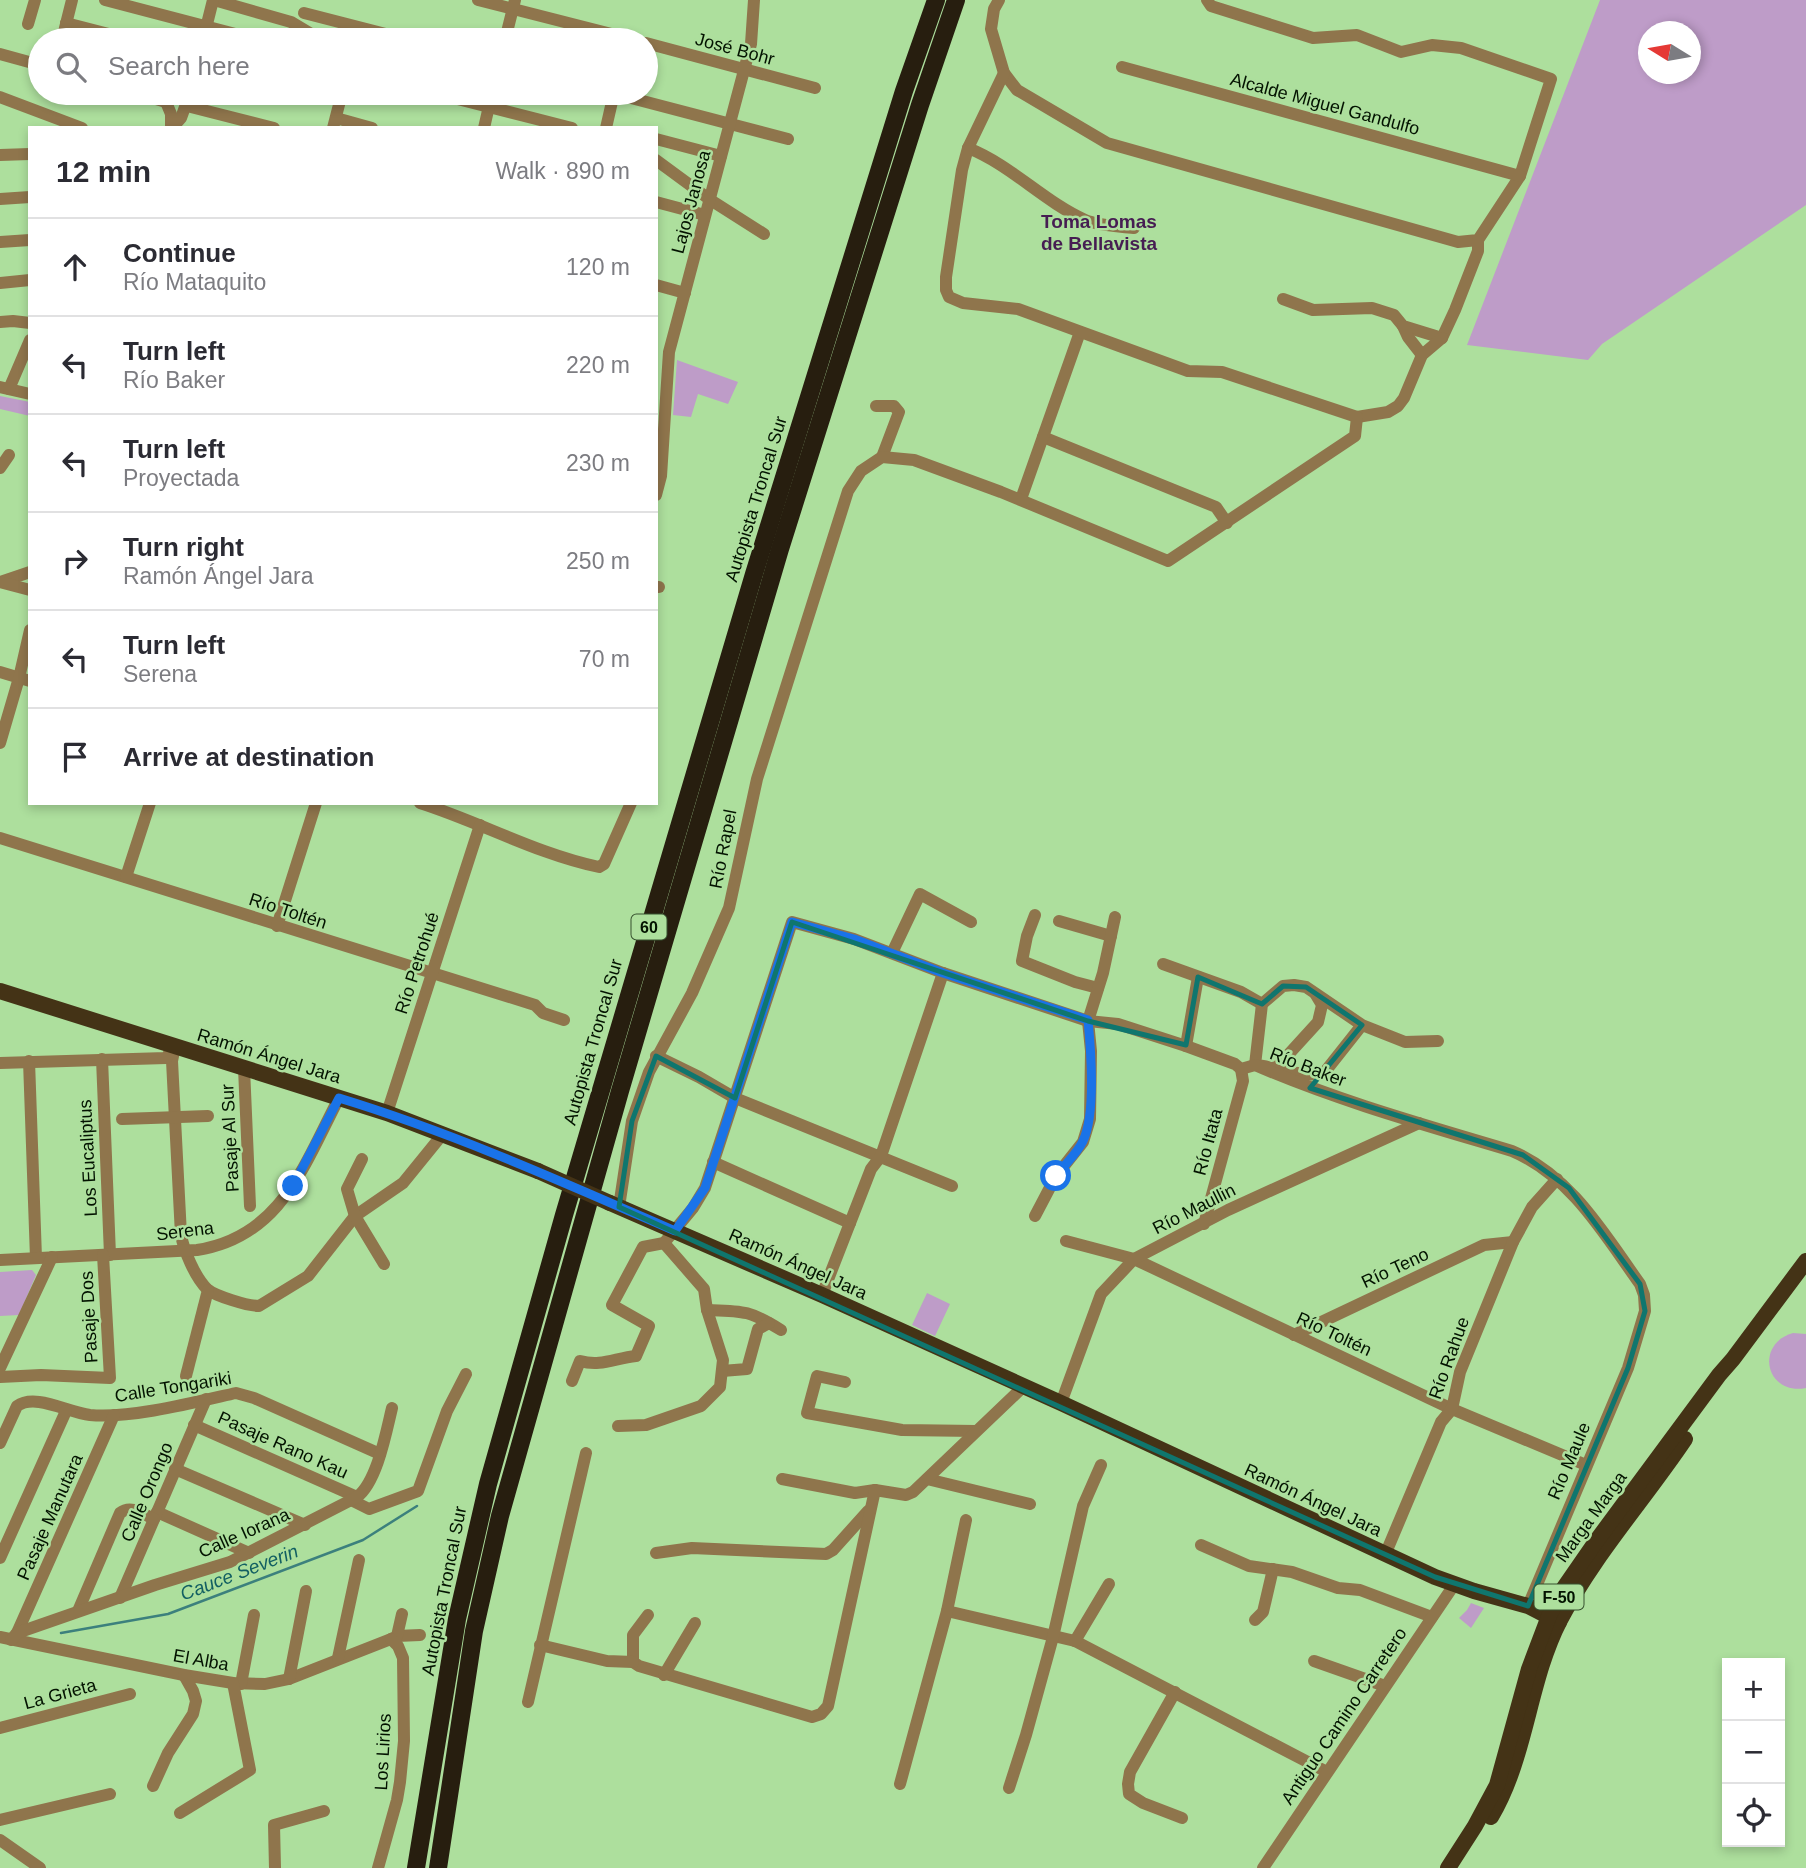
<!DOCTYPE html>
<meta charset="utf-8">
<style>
:root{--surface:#fff;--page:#f7f7f7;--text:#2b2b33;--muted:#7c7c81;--line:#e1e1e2}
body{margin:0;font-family:Arial,sans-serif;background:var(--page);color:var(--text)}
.controls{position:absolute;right:21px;bottom:21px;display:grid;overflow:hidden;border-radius:0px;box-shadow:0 4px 10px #0003}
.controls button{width:63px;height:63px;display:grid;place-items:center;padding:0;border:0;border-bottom:2px solid var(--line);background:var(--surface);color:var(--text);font:35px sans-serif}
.compass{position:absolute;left:1638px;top:21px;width:63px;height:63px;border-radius:50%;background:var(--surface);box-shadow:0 4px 10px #0003;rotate:281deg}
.stop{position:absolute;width:21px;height:21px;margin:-16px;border:5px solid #1a73e8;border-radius:50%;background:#fff}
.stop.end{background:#1a73e8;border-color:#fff;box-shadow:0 2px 7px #0008}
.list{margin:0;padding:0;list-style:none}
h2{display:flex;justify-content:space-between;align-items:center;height:91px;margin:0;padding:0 28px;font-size:30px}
h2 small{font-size:23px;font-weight:400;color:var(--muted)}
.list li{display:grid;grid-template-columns:46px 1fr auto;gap:21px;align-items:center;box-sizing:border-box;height:98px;padding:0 28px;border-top:2px solid var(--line)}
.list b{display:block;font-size:26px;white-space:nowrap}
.list p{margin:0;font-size:23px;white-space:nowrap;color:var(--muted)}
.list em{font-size:23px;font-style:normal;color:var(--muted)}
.icon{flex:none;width:38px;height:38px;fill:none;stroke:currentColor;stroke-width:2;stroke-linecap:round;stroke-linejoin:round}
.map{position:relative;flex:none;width:1806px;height:1868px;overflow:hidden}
.search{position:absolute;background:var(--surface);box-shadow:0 4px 10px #0003;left:28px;top:28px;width:630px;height:77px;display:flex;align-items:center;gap:18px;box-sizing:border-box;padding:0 24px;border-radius:38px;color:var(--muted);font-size:26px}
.panel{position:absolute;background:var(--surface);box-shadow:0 4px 10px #0003;left:28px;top:126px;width:630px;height:679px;border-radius:0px}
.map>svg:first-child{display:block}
.green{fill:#be9cc8;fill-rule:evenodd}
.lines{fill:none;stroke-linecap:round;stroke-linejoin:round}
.stream{stroke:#3c807d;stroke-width:2.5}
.minor{stroke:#8f754c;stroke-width:12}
.major{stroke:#443316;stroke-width:16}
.highway{stroke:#271e0f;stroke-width:18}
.major-bridge{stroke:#443316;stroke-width:16}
.route{stroke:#1a73e8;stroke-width:9}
.marked{fill:none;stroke:#0f766e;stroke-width:5;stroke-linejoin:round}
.labels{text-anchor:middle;stroke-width:5;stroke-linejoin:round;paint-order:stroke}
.shield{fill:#addf9d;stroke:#36502f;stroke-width:2}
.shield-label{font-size:16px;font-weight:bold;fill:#031300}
.street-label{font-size:18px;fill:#031300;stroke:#addf9d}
.neighbourhood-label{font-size:19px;font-weight:bold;fill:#461d52;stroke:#addf9d}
.water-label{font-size:19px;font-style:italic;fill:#125f62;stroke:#addf9d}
</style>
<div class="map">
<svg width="1806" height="1868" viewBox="0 0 1806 1868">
<rect width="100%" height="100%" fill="#addf9d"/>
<g class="green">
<path d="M1600 0H1806V205L1602 344 1588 360 1467 345ZM1648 32H1690V74H1648Z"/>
<path d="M677 360 738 382 728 404 698 394 691 417 673 415Z"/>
<path d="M0 396 30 402V416L0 409Z"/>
<path d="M32 1270 36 1275 19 1315 0 1316V1272Z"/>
<path d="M927 1293 950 1304 935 1336 912 1325Z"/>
<path d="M1793 1333 1806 1334V1388C1766 1396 1754 1344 1793 1333Z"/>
<path d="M1471 1603 1484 1608 1471 1628 1459 1618 1467 1610Z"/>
</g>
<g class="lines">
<path class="stream" d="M61 1633 168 1614 363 1540 417 1506"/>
<g class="minor">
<path d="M105 0 258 40"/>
<path d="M214 0 291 22 321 40"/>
<path d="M478 0 635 40"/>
<path d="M999 0 994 9 991 29 1004 73 1017 90 1107 143 1458 242 1478 240 1520 176 1551 79 1461 48 1432 45 1401 52 1357 35 1313 38 1211 6 1207 0"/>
<path d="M304 13 409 40"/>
<path d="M66 23 132 40"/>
<path d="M28 24 35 0"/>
<path d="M64 32 72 0"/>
<path d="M203 40 213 0"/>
<path d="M505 40 515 0"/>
<path d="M646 43 815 88"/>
<path d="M0 54 40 65"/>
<path d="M1122 67 1520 176"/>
<path d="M136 93 166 102 171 114V128"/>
<path d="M434 93 572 128"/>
<path d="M612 93 788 139"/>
<path d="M0 97 82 128"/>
<path d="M187 106 274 128"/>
<path d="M336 118 372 128"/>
<path d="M172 128 181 118 190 93"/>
<path d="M333 128 342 93"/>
<path d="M484 128 492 93"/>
<path d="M606 128 614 93"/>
<path d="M656 139 721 156"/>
<path d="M968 148C1011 165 1043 201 1085 220 1099 226 1119 226 1134 228"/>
<path d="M0 155 30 154"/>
<path d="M656 160 709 199 764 234"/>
<path d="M0 199 30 197"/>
<path d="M656 202 705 215"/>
<path d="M0 242 30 240"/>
<path d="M0 283 30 280"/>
<path d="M656 285 685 293"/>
<path d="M1283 299 1313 310 1372 308 1394 315 1403 326 1442 338 1455 310 1478 251V240"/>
<path d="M0 322 13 321 30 323"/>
<path d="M1403 326 1408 337 1422 355"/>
<path d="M0 387 30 394"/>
<path d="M9 389 30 340"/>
<path d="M876 406H894L899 412 882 457"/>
<path d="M1357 417 1388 412 1398 406 1404 398 1422 355 1442 338"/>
<path d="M1043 437 1216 507 1227 523"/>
<path d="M0 468 9 455"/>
<path d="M656 495 661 476 669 352 751 44 754 0"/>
<path d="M1021 499 1080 332"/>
<path d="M0 582 30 572"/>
<path d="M0 582 30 590"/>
<path d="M656 587H659"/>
<path d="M0 672 30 681"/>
<path d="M0 743 19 678 30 630"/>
<path d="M420 803C480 822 537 854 599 867L604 864 631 803"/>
<path d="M0 838 535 1005 543 1013 564 1020"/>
<path d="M126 877 150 803"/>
<path d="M1035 915 1027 936 1022 961 1075 982 1098 988"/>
<path d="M1059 921 1111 936"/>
<path d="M277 926 316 803"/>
<path d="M892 953 920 894 971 922"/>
<path d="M1163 964 1241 992 1262 1004"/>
<path d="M1362 1025 1324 1073C1306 1079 1277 1066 1255 1065L1262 1004 1283 986 1294 985 1306 987 1362 1025 1405 1042 1438 1041"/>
<path d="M175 1046 172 1061 181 1235C184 1251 195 1277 207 1289 215 1296 248 1306 259 1306L308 1276 355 1216 403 1183 442 1135"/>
<path d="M1186 1046 1198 977"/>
<path d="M656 1056 699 1077 735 1098 952 1186"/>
<path d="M102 1059 110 1255"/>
<path d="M29 1061 36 1258"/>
<path d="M0 1063 166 1058 173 1048"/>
<path d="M1277 1067 1318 1022 1322 1005 1316 995"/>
<path d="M244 1068 250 1206"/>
<path d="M387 1113 480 825"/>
<path d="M122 1119 208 1116"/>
<path d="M362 1159 347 1189 355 1216 384 1264"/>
<path d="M713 1162 850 1223"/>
<path d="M619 1207 632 1121 649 1072 692 993 729 908 757 779 848 491 861 471 882 457 914 460 1001 492 1168 561 1355 436 1357 417 1222 372 1188 371 1018 309 963 303 949 297 946 290V277L962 170 968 148 1004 73"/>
<path d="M1035 1216 1056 1176 1083 1142 1090 1119 1091 1051 1088 1021 1103 973 1115 917"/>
<path d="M1204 1224 1243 1081 1241 1069"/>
<path d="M1066 1241 1134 1259 1452 1409 1586 1465"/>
<path d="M0 1260 197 1250C281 1237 304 1165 339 1098"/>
<path d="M822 1295 871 1169 881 1156 943 973"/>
<path d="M707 1310C743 1311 749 1310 781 1330"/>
<path d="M1294 1335 1484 1245 1513 1242"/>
<path d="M0 1368 52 1257"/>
<path d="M722 1371 747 1369 758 1329 769 1323"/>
<path d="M186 1376 208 1290"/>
<path d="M0 1377 41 1375 110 1378 103 1255"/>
<path d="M572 1381 580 1361C601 1367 615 1358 636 1356L649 1326 612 1305 643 1247 664 1243"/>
<path d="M845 1382 817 1376 807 1413 902 1430 976 1431"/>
<path d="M1061 1403 1101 1294 1134 1259 1228 1210 1419 1123"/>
<path d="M194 1425 357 1497"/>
<path d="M618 1426 646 1425 701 1406 720 1387 723 1360 707 1310 704 1289 664 1243 693 1208 705 1188 792 922 854 939 943 973 1088 1021 1118 1024 1186 1046 1235 1064 1241 1069 1255 1065C1338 1101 1425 1125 1512 1151 1571 1176 1604 1234 1640 1284L1644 1295 1645 1311 1628 1368 1528 1606"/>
<path d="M0 1443 17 1406C35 1393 67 1412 90 1415 130 1419 196 1402 236 1393L254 1398 380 1454"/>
<path d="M175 1469 305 1525"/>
<path d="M782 1479 855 1493 875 1490"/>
<path d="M927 1479 1030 1504"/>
<path d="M351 1500 369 1509 418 1491 447 1411 466 1374"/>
<path d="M157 1512 249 1553"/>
<path d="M1201 1545 1249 1566 1292 1572 1338 1588 1360 1590 1432 1617"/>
<path d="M656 1553 692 1548 826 1554 833 1550 868 1511"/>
<path d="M1385 1555 1441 1422 1452 1409 1460 1372 1513 1242 1532 1207 1557 1179"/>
<path d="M0 1558 66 1411"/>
<path d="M120 1598 206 1399"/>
<path d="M78 1611 120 1513C131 1504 143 1514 154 1519"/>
<path d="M947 1611 1075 1641 1327 1772"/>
<path d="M648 1615 633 1635V1662L639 1666 812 1717 821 1714 828 1706 875 1490 906 1495 913 1492 1024 1386"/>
<path d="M1255 1620 1263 1612 1273 1569"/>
<path d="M17 1633 114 1415"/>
<path d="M397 1636 420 1635"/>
<path d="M0 1637 184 1675 233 1683 265 1684 289 1679 391 1639 397 1636 402 1614"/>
<path d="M11 1640 17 1633 155 1585 230 1562 357 1497C377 1482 386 1433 392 1408"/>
<path d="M1075 1641 1109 1584"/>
<path d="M540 1645 607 1661 633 1662"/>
<path d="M338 1658 359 1560"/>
<path d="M1314 1661 1385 1686"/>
<path d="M664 1675 695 1623"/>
<path d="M289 1679 306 1591"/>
<path d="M241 1684 254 1615"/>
<path d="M1175 1692 1130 1772 1128 1784 1129 1794 1143 1803 1182 1818"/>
<path d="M528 1702 586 1453"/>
<path d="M0 1728 130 1694"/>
<path d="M900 1784 947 1611 966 1520"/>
<path d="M153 1786 168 1753 193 1714 196 1701 193 1691 184 1675"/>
<path d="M1009 1788 1026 1735 1053 1637 1083 1506 1101 1465"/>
<path d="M180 1813 250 1770 233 1683"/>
<path d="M0 1820 110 1794"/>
<path d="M0 1840 40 1868"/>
<path d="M275 1868 274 1825 324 1811"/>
<path d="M378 1868 397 1800 400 1782 404 1741 403 1658 398 1646 391 1639"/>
<path d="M1263 1868 1454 1585"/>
</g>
<g class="major">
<path d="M0 991 387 1113 538 1171"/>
<path d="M610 1203 822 1295 1061 1403 1435 1577 1474 1591 1528 1606 1559 1622"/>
<path d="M1491 1817C1527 1756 1528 1682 1560 1620 1594 1555 1644 1500 1685 1439"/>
<path d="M1448 1868 1475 1826 1497 1785 1529 1669 1549 1616 1561 1592 1597 1540 1719 1375 1733 1359 1806 1261"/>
</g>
<g class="highway">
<path d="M416 1868 457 1619 488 1484 564 1215 754 574 904 91 936 0"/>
<path d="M438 1868 474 1631 500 1516 620 1091 780 549 920 105 956 0"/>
</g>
<path class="major-bridge" d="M538 1171 610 1203"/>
</g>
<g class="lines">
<path class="route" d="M293 1186 339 1098C454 1133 565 1183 675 1231L705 1188 792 922 854 939 943 973 1088 1020C1091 1051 1096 1114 1083 1141 1077 1154 1064 1165 1056 1176"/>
</g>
<path class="marked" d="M792 922 1088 1021 1186 1045 1198 977 1262 1004 1283 986 1306 987 1362 1025 1310 1088 1523 1155 1569 1188 1640 1284 1645 1311 1628 1368 1528 1606 1435 1577 619 1207 632 1121 656 1056 735 1098Z"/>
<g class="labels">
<g class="shield">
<rect x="631.5" y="914.5" width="35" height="25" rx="5"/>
<rect x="1534.5" y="1584.5" width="49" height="25" rx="5"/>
</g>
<g class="shield-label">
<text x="649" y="933">60</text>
<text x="1559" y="1603">F-50</text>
</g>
<g class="street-label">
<text transform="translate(735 49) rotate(15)" y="6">José Bohr</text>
<text transform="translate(1325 104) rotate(15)" y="6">Alcalde Miguel Gandulfo</text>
<text transform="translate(691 202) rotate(-75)" y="6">Lajos Janosa</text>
<text transform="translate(756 499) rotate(-73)" y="6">Autopista Troncal Sur</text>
<text transform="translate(723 849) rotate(-79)" y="6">Río Rapel</text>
<text transform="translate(288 911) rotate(18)" y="6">Río Toltén</text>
<text transform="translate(417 963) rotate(-72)" y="6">Río Petrohué</text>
<text transform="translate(593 1042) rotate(-74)" y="6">Autopista Troncal Sur</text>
<text transform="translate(269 1056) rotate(17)" y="6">Ramón Ángel Jara</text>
<text transform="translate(1308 1067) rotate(21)" y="6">Río Baker</text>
<text transform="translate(230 1138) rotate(-93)" y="6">Pasaje Al Sur</text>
<text transform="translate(1208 1142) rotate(-75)" y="6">Río Itata</text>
<text transform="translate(88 1158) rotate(-93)" y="6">Los Eucaliptus</text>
<text transform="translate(1194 1209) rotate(-27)" y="6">Río Maullin</text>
<text transform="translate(185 1231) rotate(-7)" y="6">Serena</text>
<text transform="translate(798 1264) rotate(24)" y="6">Ramón Ángel Jara</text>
<text transform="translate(1395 1268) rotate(-25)" y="6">Río Teno</text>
<text transform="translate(89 1317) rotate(-93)" y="6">Pasaje Dos</text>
<text transform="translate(1334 1334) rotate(25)" y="6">Río Toltén</text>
<text transform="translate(1449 1358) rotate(-70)" y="6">Río Rahue</text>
<text transform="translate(173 1387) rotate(-9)" y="6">Calle Tongariki</text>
<text transform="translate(283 1445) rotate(24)" y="6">Pasaje Rano Kau</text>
<text transform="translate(1569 1461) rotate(-67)" y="6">Río Maule</text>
<text transform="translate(147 1492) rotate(-67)" y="6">Calle Orongo</text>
<text transform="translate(1313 1500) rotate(25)" y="6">Ramón Ángel Jara</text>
<text transform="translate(50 1517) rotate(-66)" y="6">Pasaje Manutara</text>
<text transform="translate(1591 1517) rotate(-54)" y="6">Marga Marga</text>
<text transform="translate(244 1533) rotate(-24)" y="6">Calle Iorana</text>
<text transform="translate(444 1591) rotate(-79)" y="6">Autopista Troncal Sur</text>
<text transform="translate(201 1660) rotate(10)" y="6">El Alba</text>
<text transform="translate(60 1694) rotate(-15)" y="6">La Grieta</text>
<text transform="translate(1344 1716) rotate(-56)" y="6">Antiguo Camino Carretero</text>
<text transform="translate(383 1752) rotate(-87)" y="6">Los Lirios</text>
</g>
<g class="neighbourhood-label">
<text x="1099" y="228">Toma Lomas<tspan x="1099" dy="22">de Bellavista</tspan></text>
</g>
<g class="water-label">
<text transform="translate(239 1572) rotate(-21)" y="7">Cauce Severin</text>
</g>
</g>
</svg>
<div class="controls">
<button>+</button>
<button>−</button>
<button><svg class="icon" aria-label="locate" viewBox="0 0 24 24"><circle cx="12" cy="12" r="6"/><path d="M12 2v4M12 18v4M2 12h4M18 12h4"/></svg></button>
</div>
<svg class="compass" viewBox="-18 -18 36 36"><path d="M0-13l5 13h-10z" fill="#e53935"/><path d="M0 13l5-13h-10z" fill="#7c7c81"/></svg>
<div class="stop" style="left:1056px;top:1176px"></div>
<div class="stop end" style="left:293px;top:1186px"></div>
<div class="search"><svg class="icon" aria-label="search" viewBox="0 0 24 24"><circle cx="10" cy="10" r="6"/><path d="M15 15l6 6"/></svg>Search here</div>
<section class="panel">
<h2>12 min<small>Walk · 890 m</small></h2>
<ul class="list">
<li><svg class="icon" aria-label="ahead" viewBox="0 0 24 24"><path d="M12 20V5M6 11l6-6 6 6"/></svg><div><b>Continue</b><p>Río Mataquito</p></div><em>120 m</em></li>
<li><svg class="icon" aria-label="left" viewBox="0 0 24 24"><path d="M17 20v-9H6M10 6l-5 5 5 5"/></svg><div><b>Turn left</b><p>Río Baker</p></div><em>220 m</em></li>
<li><svg class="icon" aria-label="left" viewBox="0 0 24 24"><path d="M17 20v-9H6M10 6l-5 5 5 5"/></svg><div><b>Turn left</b><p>Proyectada</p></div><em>230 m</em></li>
<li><svg class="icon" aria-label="right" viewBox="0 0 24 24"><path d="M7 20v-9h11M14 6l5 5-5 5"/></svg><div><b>Turn right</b><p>Ramón Ángel Jara</p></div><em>250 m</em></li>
<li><svg class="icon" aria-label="left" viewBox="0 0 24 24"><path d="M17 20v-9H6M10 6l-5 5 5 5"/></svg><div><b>Turn left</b><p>Serena</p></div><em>70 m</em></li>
<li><svg class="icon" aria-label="arrive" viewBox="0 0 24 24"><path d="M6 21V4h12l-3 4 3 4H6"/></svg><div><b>Arrive at destination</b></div></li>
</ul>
</section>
</div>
